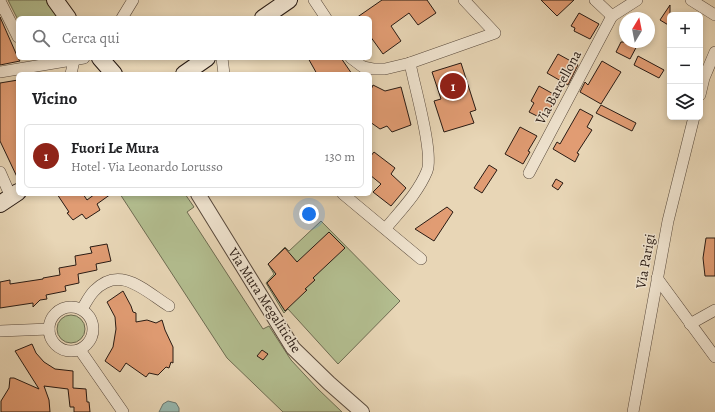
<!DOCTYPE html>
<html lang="it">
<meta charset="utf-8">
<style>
:root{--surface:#fff;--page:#f6f6f6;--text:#202124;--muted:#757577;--line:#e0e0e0;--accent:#8f2418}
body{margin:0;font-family:Alegreya,serif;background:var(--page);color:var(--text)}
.controls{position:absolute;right:12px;top:12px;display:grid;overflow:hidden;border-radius:6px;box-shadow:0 2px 6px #0003}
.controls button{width:36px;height:36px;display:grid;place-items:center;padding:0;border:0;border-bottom:1px solid var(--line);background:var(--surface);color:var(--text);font:20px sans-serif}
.compass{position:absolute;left:619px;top:12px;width:36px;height:36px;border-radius:50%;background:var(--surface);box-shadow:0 2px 6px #0003;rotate:10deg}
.you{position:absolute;left:309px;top:214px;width:14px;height:14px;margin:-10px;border:3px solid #fff;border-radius:50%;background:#1a73e8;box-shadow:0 0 0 6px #1a73e833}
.badge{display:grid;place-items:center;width:26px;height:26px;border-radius:50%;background:var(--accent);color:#fff;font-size:13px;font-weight:700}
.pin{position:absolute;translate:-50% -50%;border:2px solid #fff;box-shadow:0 1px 4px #0006}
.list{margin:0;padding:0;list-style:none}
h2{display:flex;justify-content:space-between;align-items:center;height:52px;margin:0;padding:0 16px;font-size:17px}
h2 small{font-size:13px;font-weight:400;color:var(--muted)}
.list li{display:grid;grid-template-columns:26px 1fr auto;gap:12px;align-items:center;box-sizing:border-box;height:64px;margin:0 8px 8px;padding:0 8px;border:1px solid var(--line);border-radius:6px}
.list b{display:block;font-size:15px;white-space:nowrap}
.list p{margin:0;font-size:13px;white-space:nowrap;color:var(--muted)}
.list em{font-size:13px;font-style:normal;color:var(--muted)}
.icon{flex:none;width:22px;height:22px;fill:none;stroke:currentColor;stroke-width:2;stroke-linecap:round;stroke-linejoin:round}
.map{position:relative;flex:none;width:715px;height:412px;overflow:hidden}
.search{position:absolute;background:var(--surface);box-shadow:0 2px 6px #0003;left:16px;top:16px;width:356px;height:44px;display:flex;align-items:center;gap:10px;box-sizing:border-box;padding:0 14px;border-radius:6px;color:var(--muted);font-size:15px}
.panel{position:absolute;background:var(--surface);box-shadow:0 2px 6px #0003;left:16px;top:72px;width:356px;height:124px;border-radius:6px}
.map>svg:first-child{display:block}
.green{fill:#b3be90;stroke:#6e6c52}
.water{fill:#97b9b1;stroke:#6b7972}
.building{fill:#e19c73;stroke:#281a13}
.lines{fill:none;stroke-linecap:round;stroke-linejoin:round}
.minor-casing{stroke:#58493c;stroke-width:12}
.tertiary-casing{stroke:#58493c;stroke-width:16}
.secondary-casing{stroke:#281a13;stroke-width:18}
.minor{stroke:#f0e4d0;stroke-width:11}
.tertiary{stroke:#f0e4d0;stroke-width:14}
.secondary{stroke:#f0e4d0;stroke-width:16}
.labels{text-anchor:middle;stroke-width:3;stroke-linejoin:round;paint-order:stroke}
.street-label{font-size:14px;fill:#281a13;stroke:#f0e4d0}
</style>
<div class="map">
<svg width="715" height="412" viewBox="0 0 715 412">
<rect width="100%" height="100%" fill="#e8d6b6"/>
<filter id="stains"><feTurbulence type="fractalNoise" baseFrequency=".005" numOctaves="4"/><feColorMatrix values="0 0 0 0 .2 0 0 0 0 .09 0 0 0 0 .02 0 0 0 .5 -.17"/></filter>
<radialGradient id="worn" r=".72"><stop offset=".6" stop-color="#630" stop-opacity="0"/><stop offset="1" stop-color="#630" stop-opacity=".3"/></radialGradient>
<g class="green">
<path d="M8 0H46L59 18H18V20Z"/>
<path d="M120 194H185L194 207 187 212 263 329 269 326 291 360 318 389 342 412H283L227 358Z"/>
<path d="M321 221 400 301 338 364 288 309 284 313 266 283 274 274 268 264 285 247 289 251Z"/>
<circle cx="71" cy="329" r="14"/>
</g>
<path class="water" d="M168 401 176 403 179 408V412H159L163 404Z"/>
<g class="building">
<path d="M382 0H427L436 13 418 25 409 13 391 26 401 41 383 54 370 36V18H356Z"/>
<path d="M541 0H574L557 16Z"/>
<path d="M670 5V26L660 20Z"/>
<path d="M579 13 599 24 590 39 574 31 575 28 571 26Z"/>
<path d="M0 17 18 58 20 61 0 65Z"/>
<path d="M621 42H639L630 59 616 52Z"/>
<path d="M558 54 578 65 568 85 547 73Z"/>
<path d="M638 56 664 70 659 78 634 65Z"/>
<path d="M308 58H341L352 74H317Z"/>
<path d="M602 61 621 72 601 104 580 92 585 82 588 85Z"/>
<path d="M461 63 476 110 470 112 474 123 444 132 434 101 441 99 432 72Z"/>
<path d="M18 80V179L0 141V83Z"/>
<path d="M373 85 385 91 401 87 411 125 392 132 387 126 380 129 370 122V92Z"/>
<path d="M539 86 557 96 549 111 546 109 543 115 539 113 537 116 529 112 534 103 531 101Z"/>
<path d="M601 105 636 123 632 131 596 113Z"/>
<path d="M580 109 593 116 587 127 592 130 577 153 579 154 575 162 553 149 557 142 560 144Z"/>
<path d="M520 127 537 136 528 151 530 152 523 164 505 154Z"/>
<path d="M374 152 395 168 391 174 406 188 391 206 373 192 381 184 370 175V157Z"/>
<path d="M489 165 497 170 482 193 474 188Z"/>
<path d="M556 179 563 183 558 190 552 186Z"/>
<path d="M57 194H83L87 200 95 194H111L97 204 100 210 86 219 82 214 73 220 67 213 69 212Z"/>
<path d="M447 207 453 212 434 241 415 229Z"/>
<path d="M329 232 345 248 313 278 315 280 305 289 307 290 285 311 267 283 276 274 268 264 285 248 297 262Z"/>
<path d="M706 238H715V276H705L703 258Z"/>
<path d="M107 244 111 261 96 264 97 270 78 274 79 283 65 286 66 291 46 295 47 299 40 300 33 307V303L0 308V282L10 280V284L43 279V278L60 275 59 268 76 265 75 256 92 253 90 247Z"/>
<path d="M123 291 131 306 133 312 136 313V322L147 320 156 323 162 320 165 330 173 347V363L171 362 169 368 166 367 158 375 149 373 146 377 126 363 120 372 105 361 113 347 116 329 115 317 107 302Z"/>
<path d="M32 344 36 353 44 362 55 369 73 371V388L86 389 87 402H89L90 412H74V407H70L68 389 44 386 49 400 50 412H1V401L9 388 10 378H14L39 389 15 351Z"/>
<path d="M262 350 268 354 263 360 257 356Z"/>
</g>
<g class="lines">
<defs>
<g id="minor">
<path d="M314 0 326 18"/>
<path d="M595 0 612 16 637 0"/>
<path d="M691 0 715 15"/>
<path d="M0 1 18 37"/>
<path d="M122 18 133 0"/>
<path d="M222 58 224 74"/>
<path d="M351 58 363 67 373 69H385L410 63 495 33 464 0"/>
<path d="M0 72 84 58"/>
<path d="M71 74 74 60"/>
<path d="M700 95 704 78 715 52"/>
<path d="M0 172 11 197"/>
<path d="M529 173 612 16"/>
<path d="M343 194 421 259"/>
<path d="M386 228C400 211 418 193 427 171 434 153 414 85 410 63"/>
<path d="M657 278 715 357"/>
<circle cx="71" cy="329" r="22"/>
<path d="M82 309C86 303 89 296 94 291 120 264 145 291 169 306"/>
<path d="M690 324 715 310"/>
<path d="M0 331 49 329"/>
<path d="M80 350 123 412"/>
<path d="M633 412 668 221 694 117"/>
</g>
<path id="tertiary" d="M198 194 293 348 329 383 362 412"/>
<g id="secondary">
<path d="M55 0 68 18"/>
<path d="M263 18 289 0"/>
<path d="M100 58 114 74"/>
<path d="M184 74 207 58"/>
<path d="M0 204 18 192"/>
</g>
</defs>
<use href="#minor" class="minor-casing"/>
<use href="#tertiary" class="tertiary-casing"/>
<use href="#secondary" class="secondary-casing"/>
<use href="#minor" class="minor"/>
<use href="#tertiary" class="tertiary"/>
<use href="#secondary" class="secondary"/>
</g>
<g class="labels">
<g class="street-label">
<text transform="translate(558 87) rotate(-62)" y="5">Via Barcellona</text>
<text transform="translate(645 261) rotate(-80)" y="5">Via Parigi</text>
<text transform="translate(265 300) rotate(57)" y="5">Via Mura Megalitiche</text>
</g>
</g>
<rect width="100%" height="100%" filter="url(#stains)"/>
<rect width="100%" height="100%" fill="url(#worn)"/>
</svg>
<div class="controls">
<button>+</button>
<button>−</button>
<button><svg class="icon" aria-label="layers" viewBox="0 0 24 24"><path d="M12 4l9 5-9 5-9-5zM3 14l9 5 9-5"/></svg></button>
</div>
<svg class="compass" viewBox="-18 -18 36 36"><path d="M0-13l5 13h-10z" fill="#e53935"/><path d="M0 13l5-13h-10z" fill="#757577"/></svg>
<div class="you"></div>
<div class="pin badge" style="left:453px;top:86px">1</div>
<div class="search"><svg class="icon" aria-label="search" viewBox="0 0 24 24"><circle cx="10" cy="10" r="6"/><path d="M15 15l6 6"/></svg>Cerca qui</div>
<section class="panel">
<h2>Vicino<small></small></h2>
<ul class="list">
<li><span class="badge">1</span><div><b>Fuori Le Mura</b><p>Hotel · Via Leonardo Lorusso</p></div><em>130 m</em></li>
</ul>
</section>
</div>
